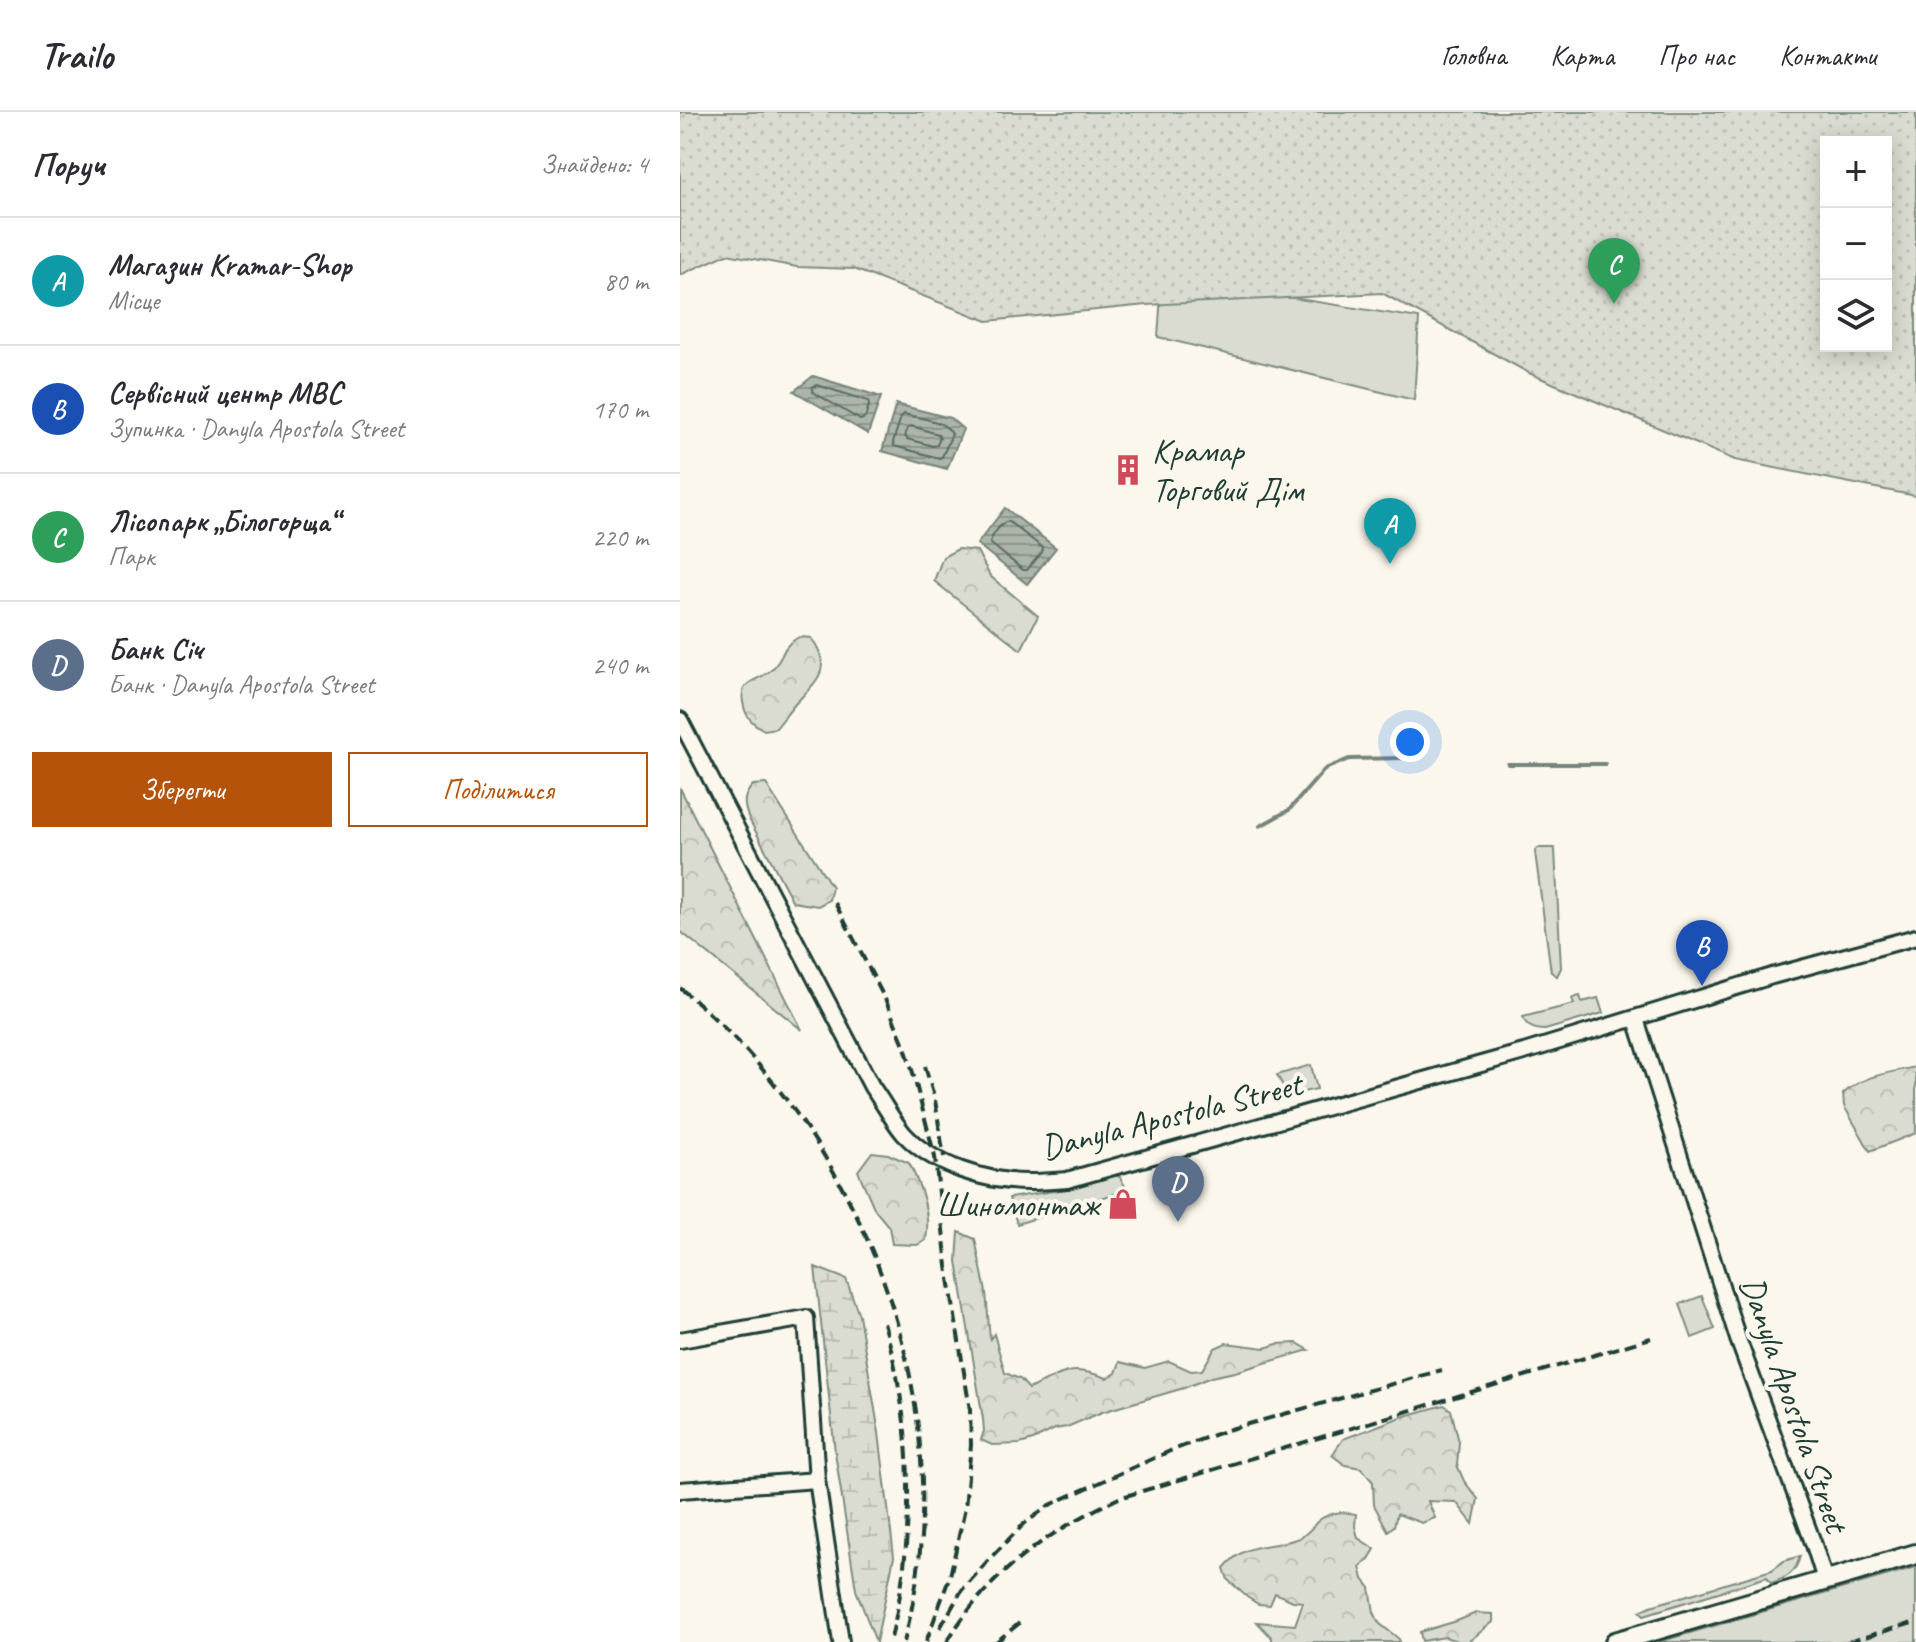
<!DOCTYPE html>
<html lang="uk">
<meta charset="utf-8">
<style>
:root{--surface:#fff;--page:#f2f2f3;--text:#2b2b33;--muted:#7c7c81;--line:#e1e1e2;--accent:#b45309}
body{margin:0;font-family:Caveat,sans-serif;background:var(--page);color:var(--text)}
.controls{position:absolute;right:24px;top:24px;display:grid;overflow:hidden;border-radius:0px;box-shadow:0 4px 20px #0003}
.controls button{width:72px;height:72px;display:grid;place-items:center;padding:0;border:0;border-bottom:2px solid var(--line);background:var(--surface);color:var(--text);font:40px sans-serif}
.you{position:absolute;left:730px;top:630px;width:28px;height:28px;margin:-20px;border:6px solid #fff;border-radius:50%;background:#1a73e8;box-shadow:0 0 0 12px #1a73e833}
.badge{display:grid;place-items:center;width:52px;height:52px;border-radius:50%;background:var(--accent);color:#fff;font-size:26px;font-weight:700}
.pin{position:absolute;translate:-50% -66px;filter:drop-shadow(0 2px 4px #0008)}
.pin::after{content:'';position:absolute;top:42px;width:28px;height:24px;background:inherit;clip-path:polygon(0 0,100% 0,50% 100%)}
.list{margin:0;padding:0;list-style:none}
h2{display:flex;justify-content:space-between;align-items:center;height:104px;margin:0;padding:0 32px;font-size:34px}
h2 small{font-size:26px;font-weight:400;color:var(--muted)}
.list li{display:grid;grid-template-columns:52px 1fr auto;gap:24px;align-items:center;box-sizing:border-box;height:128px;padding:0 32px;border-top:2px solid var(--line)}
.list b{display:block;font-size:30px;white-space:nowrap}
.list p{margin:0;font-size:26px;white-space:nowrap;color:var(--muted)}
.list em{font-size:26px;font-style:normal;color:var(--muted)}
.actions{display:flex;gap:16px;padding:24px 32px}
.actions a{flex:1;padding:18px 0;border:2px solid var(--accent);border-radius:0px;text-align:center;font-size:28px;color:var(--accent)}
.actions .main{background:var(--accent);color:#fff}
.icon{flex:none;width:44px;height:44px;fill:none;stroke:currentColor;stroke-width:2;stroke-linecap:round;stroke-linejoin:round}
.map{position:relative;flex:none;width:1236px;height:1530px;overflow:hidden}
header{display:flex;align-items:center;gap:48px;box-sizing:border-box;height:112px;padding:0 40px;background:var(--surface);border-bottom:2px solid var(--line)}
header strong{font-size:38px}
nav{display:flex;gap:44px;margin-inline-start:auto;font-size:28px}
main{display:flex}
aside{flex:1;background:var(--surface)}
.map>svg:first-child{display:block}
.green{fill:#dbdcd1;stroke:#7d8c82;stroke-width:2}
.forest{fill:url(#forest-crowns);stroke:#7d8c82;stroke-width:2}
.wetland{fill:url(#wetland-marsh);stroke:#7d8c82;stroke-width:2}
.park{fill:url(#park-dots);stroke:#7d8c82;stroke-width:2;fill-rule:evenodd}
.water{fill:url(#water-rules);stroke:#74847b;stroke-width:2}
.lines{fill:none;stroke-linecap:round;stroke-linejoin:round}
.shore{stroke:#586d63;stroke-width:2}
.stream{stroke:#74847b;stroke-width:4}
.minor-casing{stroke:#1f3d34;stroke-width:20}
.tertiary-casing{stroke:#1f3d34;stroke-width:24}
.minor{stroke:#fbf7ec;stroke-width:14}
.tertiary{stroke:#fbf7ec;stroke-width:18}
.rail{stroke:#1f3d34;stroke-width:4;stroke-dasharray:12 6;stroke-linecap:butt}
.labels{text-anchor:middle;stroke-width:8;stroke-linejoin:round;paint-order:stroke}
.poi-label{font-size:34px;fill:#1f3d34;stroke:#fbf7ec;text-anchor:start}
.street-label{font-size:34px;fill:#1f3d34;stroke:#fbf7ec}
</style>
<header>
<strong>Trailo</strong>
<nav><a>Головна</a><a>Карта</a><a>Про нас</a><a>Контакти</a></nav>
</header>
<main>
<aside>
<h2>Поруч<small>Знайдено: 4</small></h2>
<ul class="list">
<li><span class="badge" style="background:#0f9aa8">A</span><div><b>Магазин Kramar-Shop</b><p>Місце</p></div><em>80 m</em></li>
<li><span class="badge" style="background:#1a4fb4">B</span><div><b>Сервісний центр МВС</b><p>Зупинка · Danyla Apostola Street</p></div><em>170 m</em></li>
<li><span class="badge" style="background:#2e9e5b">C</span><div><b>Лісопарк „Білогорща“</b><p>Парк</p></div><em>220 m</em></li>
<li><span class="badge" style="background:#5c6f8a">D</span><div><b>Банк Січ</b><p>Банк · Danyla Apostola Street</p></div><em>240 m</em></li>
</ul>
<div class="actions"><a class="main">Зберегти</a><a>Поділитися</a></div>
</aside>
<div class="map">
<svg width="1236" height="1530" viewBox="0 0 1236 1530">
<defs>
<pattern id="forest-crowns" width="20" height="18" patternUnits="userSpaceOnUse" patternTransform="scale(2)"><rect width="20" height="18" fill="#dbdcd1"/><path d="M2 6a3 3 0 1 1 6 0M12 15a3 3 0 1 1 6 0" fill="none" stroke="#bcbeb4"/></pattern>
<pattern id="wetland-marsh" width="20" height="14" patternUnits="userSpaceOnUse" patternTransform="scale(2)"><rect width="20" height="14" fill="#dbdcd1"/><path d="M1 5h8M5 5V1M11 12h8M15 12V8" fill="none" stroke="#bcbeb4"/></pattern>
<pattern id="park-dots" width="8" height="8" patternUnits="userSpaceOnUse" patternTransform="scale(2)"><rect width="8" height="8" fill="#dbdcd1"/><path d="M2 2h.1M6 6h.1" fill="none" stroke="#bcbeb4" stroke-width="1.8" stroke-linecap="round"/></pattern>
<pattern id="water-rules" width="6" height="5" patternUnits="userSpaceOnUse" patternTransform="scale(2)"><rect width="6" height="5" fill="#adb4aa"/><path d="M0 2.5h6" fill="none" stroke="#8c948b"/></pattern>
</defs>
<rect width="100%" height="100%" fill="#fbf7ec"/>
<filter id="ink" filterUnits="userSpaceOnUse"><feTurbulence type="fractalNoise" baseFrequency=".0125" numOctaves="2"/><feDisplacementMap in="SourceGraphic" scale="16" xChannelSelector="R" yChannelSelector="G"/><feConvolveMatrix kernelMatrix="1 2 1 2 8 2 1 2 1" color-interpolation-filters="sRGB"/></filter>
<g filter="url(#ink)">
<g class="green">
<path d="M568 179 739 206 734 288 478 225 481 183Z"/>
<path d="M858 736H874L875 738 881 856 877 864 871 860 855 740Z"/>
<path d="M900 884 902 890 918 886 923 901 865 918C856 918 846 915 843 905L894 892 892 886Z"/>
<path d="M631 953 637 977 608 983 597 963Z"/>
<path d="M435 1063 440 1065 447 1078 337 1112 329 1086 386 1077Z"/>
<path d="M1022 1184 1035 1217 1012 1226 1000 1192Z"/>
<path d="M1120 1444C1116 1461 1107 1466 1091 1471L1087 1465 964 1503 960 1499 971 1494 1092 1458 1104 1449Z"/>
<path d="M1236 1455V1530H979Z"/>
</g>
<g class="forest">
<path d="M278 437 297 439 310 464 358 504 341 538 254 469 263 445Z"/>
<path d="M119 525 131 526C154 556 137 569 116 591 109 599 103 608 96 616L84 618C74 612 67 607 64 595 56 564 81 572 95 554 106 541 100 536 119 525Z"/>
<path d="M86 672 152 775 149 788 138 794 113 790 68 705C63 691 63 684 73 673Z"/>
<path d="M0 676 122 918 0 819Z"/>
<path d="M1236 955V1021L1190 1039 1164 994 1163 982C1183 963 1209 961 1236 955Z"/>
<path d="M192 1040 208 1042 229 1051C241 1075 251 1101 246 1128L237 1133 212 1132 209 1115 195 1098 178 1059Z"/>
<path d="M279 1120 295 1127 306 1180 310 1227 314 1222 325 1261 340 1267 349 1277C385 1261 387 1252 427 1266L436 1261 440 1250 465 1256 489 1249 511 1259 522 1258 535 1236 546 1231 585 1236 597 1232 617 1231 629 1238 555 1260 531 1265 504 1276 422 1300 387 1315 375 1317 353 1328 340 1332 312 1333 301 1328 304 1319 303 1307 277 1149Z"/>
<path d="M764 1293 771 1298 779 1330 777 1353 784 1369 798 1387 793 1412 776 1390 748 1389 755 1406 742 1411 717 1402 714 1414 708 1419 694 1393 693 1370 681 1356 665 1353 652 1343 663 1327 721 1305Z"/>
<path d="M662 1400 676 1402 675 1414 678 1426 695 1437 689 1447 680 1455 683 1467 690 1476 694 1500 699 1511 719 1527 720 1530H592V1526L577 1510 615 1513 623 1490 613 1489 595 1481 590 1493 578 1492 567 1485 548 1468 544 1456C568 1427 589 1438 619 1426 628 1422 632 1415 638 1409 645 1403 653 1401 662 1400Z"/>
<path d="M796 1501 813 1502V1510L788 1530H780L765 1525 742 1529 740 1520 777 1509Z"/>
</g>
<path class="wetland" d="M135 1155 166 1167 179 1203 199 1321 214 1445 196 1530 176 1478 155 1340Z"/>
<path class="park" d="M0 0H1236V384L1055 348 851 262 702 181 466 193 307 209 174 157 117 155 47 142 0 163ZM1146 30H1206V234H1146Z"/>
<g class="water">
<path d="M133 264 201 285 188 322 114 279Z"/>
<path d="M216 292 270 306 283 317 267 357 202 339Z"/>
<path d="M325 396 376 436 347 472 297 432Z"/>
</g>
<g class="lines">
<g class="shore">
<path d="M137 273 188 289 189 293 185 306 180 308 133 280 132 275Z"/>
<path d="M224 302C239 306 265 308 272 322L262 345 259 346 214 334 213 330 221 305Z"/>
<path d="M231 314 258 322 260 326 257 333 253 334 227 327 225 324 228 316Z"/>
<path d="M328 409 363 436 362 440 347 458H343L310 431C311 424 321 411 328 409Z"/>
</g>
<g class="stream">
<path d="M828 652H925"/>
<path d="M580 714 609 698 645 657 669 647 726 646"/>
</g>
<defs>
<g id="minor">
<path d="M0 608 192 975C203 990 212 1008 224 1022 254 1054 306 1070 349 1070 362 1070 374 1069 387 1068L844 940 1092 864 1236 825"/>
<path d="M956 907 1058 1227 1134 1433 1145 1468"/>
<path d="M0 1228 126 1206 137 1368 161 1530"/>
<path d="M0 1378 137 1368"/>
</g>
<path id="tertiary" d="M935 1530 1236 1442"/>
</defs>
<use href="#minor" class="minor-casing"/>
<use href="#tertiary" class="tertiary-casing"/>
<use href="#minor" class="minor"/>
<use href="#tertiary" class="tertiary"/>
<g class="rail">
<path d="M155 791 206 889 225 935 233 961 255 1045 267 1154 290 1298 291 1333 285 1396 270 1464 246 1530"/>
<path d="M0 876C185 1027 286 1296 224 1530"/>
<path d="M245 954 255 988 264 1045"/>
<path d="M204 1211C234 1313 236 1428 210 1530"/>
<path d="M260 1516 282 1478 312 1444 344 1412 368 1394 387 1385 490 1339 547 1318 762 1258"/>
<path d="M267 1530C307 1462 369 1419 439 1386L971 1226"/>
<path d="M316 1530 342 1509"/>
<path d="M1168 1530 1236 1510"/>
</g>
</g>
</g>
<defs>
<symbol id="building-bare" viewBox="-9 -9 18 18"><path d="M-4-6H4V6H1V3H-1V6H-4ZM-2.5-4.3h1.7v1.8h-1.7ZM.8-4.3h1.7v1.8H.8ZM-2.5-1h1.7V.8h-1.7ZM.8-1h1.7V.8H.8Z" fill="#d1495b" stroke="#fbf7ec" stroke-width="2.5" paint-order="stroke"/></symbol>
<symbol id="shop-bare" viewBox="-9 -9 18 18"><path d="M-5-2.5h2.3a2.7 3.5 0 0 1 5.4 0H5L5.5 6h-11ZM-1.5-2.5h3a1.5 2.3 0 0 0-3 0Z" fill="#d1495b" stroke="#fbf7ec" stroke-width="2.5" paint-order="stroke"/></symbol>
</defs>
<g fill-rule="evenodd">
<use href="#building-bare" x="426" y="336" width="44" height="44"/>
<use href="#shop-bare" x="421" y="1070" width="44" height="44"/>
</g>
<g class="labels">
<g class="poi-label">
<text x="472" y="350">Крамар<tspan x="472" dy="39">Торговий Дім</tspan></text>
<text x="419" y="1104" text-anchor="end">Шиномонтаж</text>
</g>
<g class="street-label">
<text transform="translate(491 1003) rotate(-14)" y="12">Danyla Apostola Street</text>
<text transform="translate(1115 1292) rotate(71)" y="12">Danyla Apostola Street</text>
</g>
</g>
</svg>
<div class="controls">
<button>+</button>
<button>−</button>
<button><svg class="icon" aria-label="layers" viewBox="0 0 24 24"><path d="M12 4l9 5-9 5-9-5zM3 14l9 5 9-5"/></svg></button>
</div>
<div class="you"></div>
<div class="pin badge" style="left:710px;top:452px;background:#0f9aa8">A</div>
<div class="pin badge" style="left:1022px;top:874px;background:#1a4fb4">B</div>
<div class="pin badge" style="left:934px;top:192px;background:#2e9e5b">C</div>
<div class="pin badge" style="left:498px;top:1110px;background:#5c6f8a">D</div>
</div>
</main>
